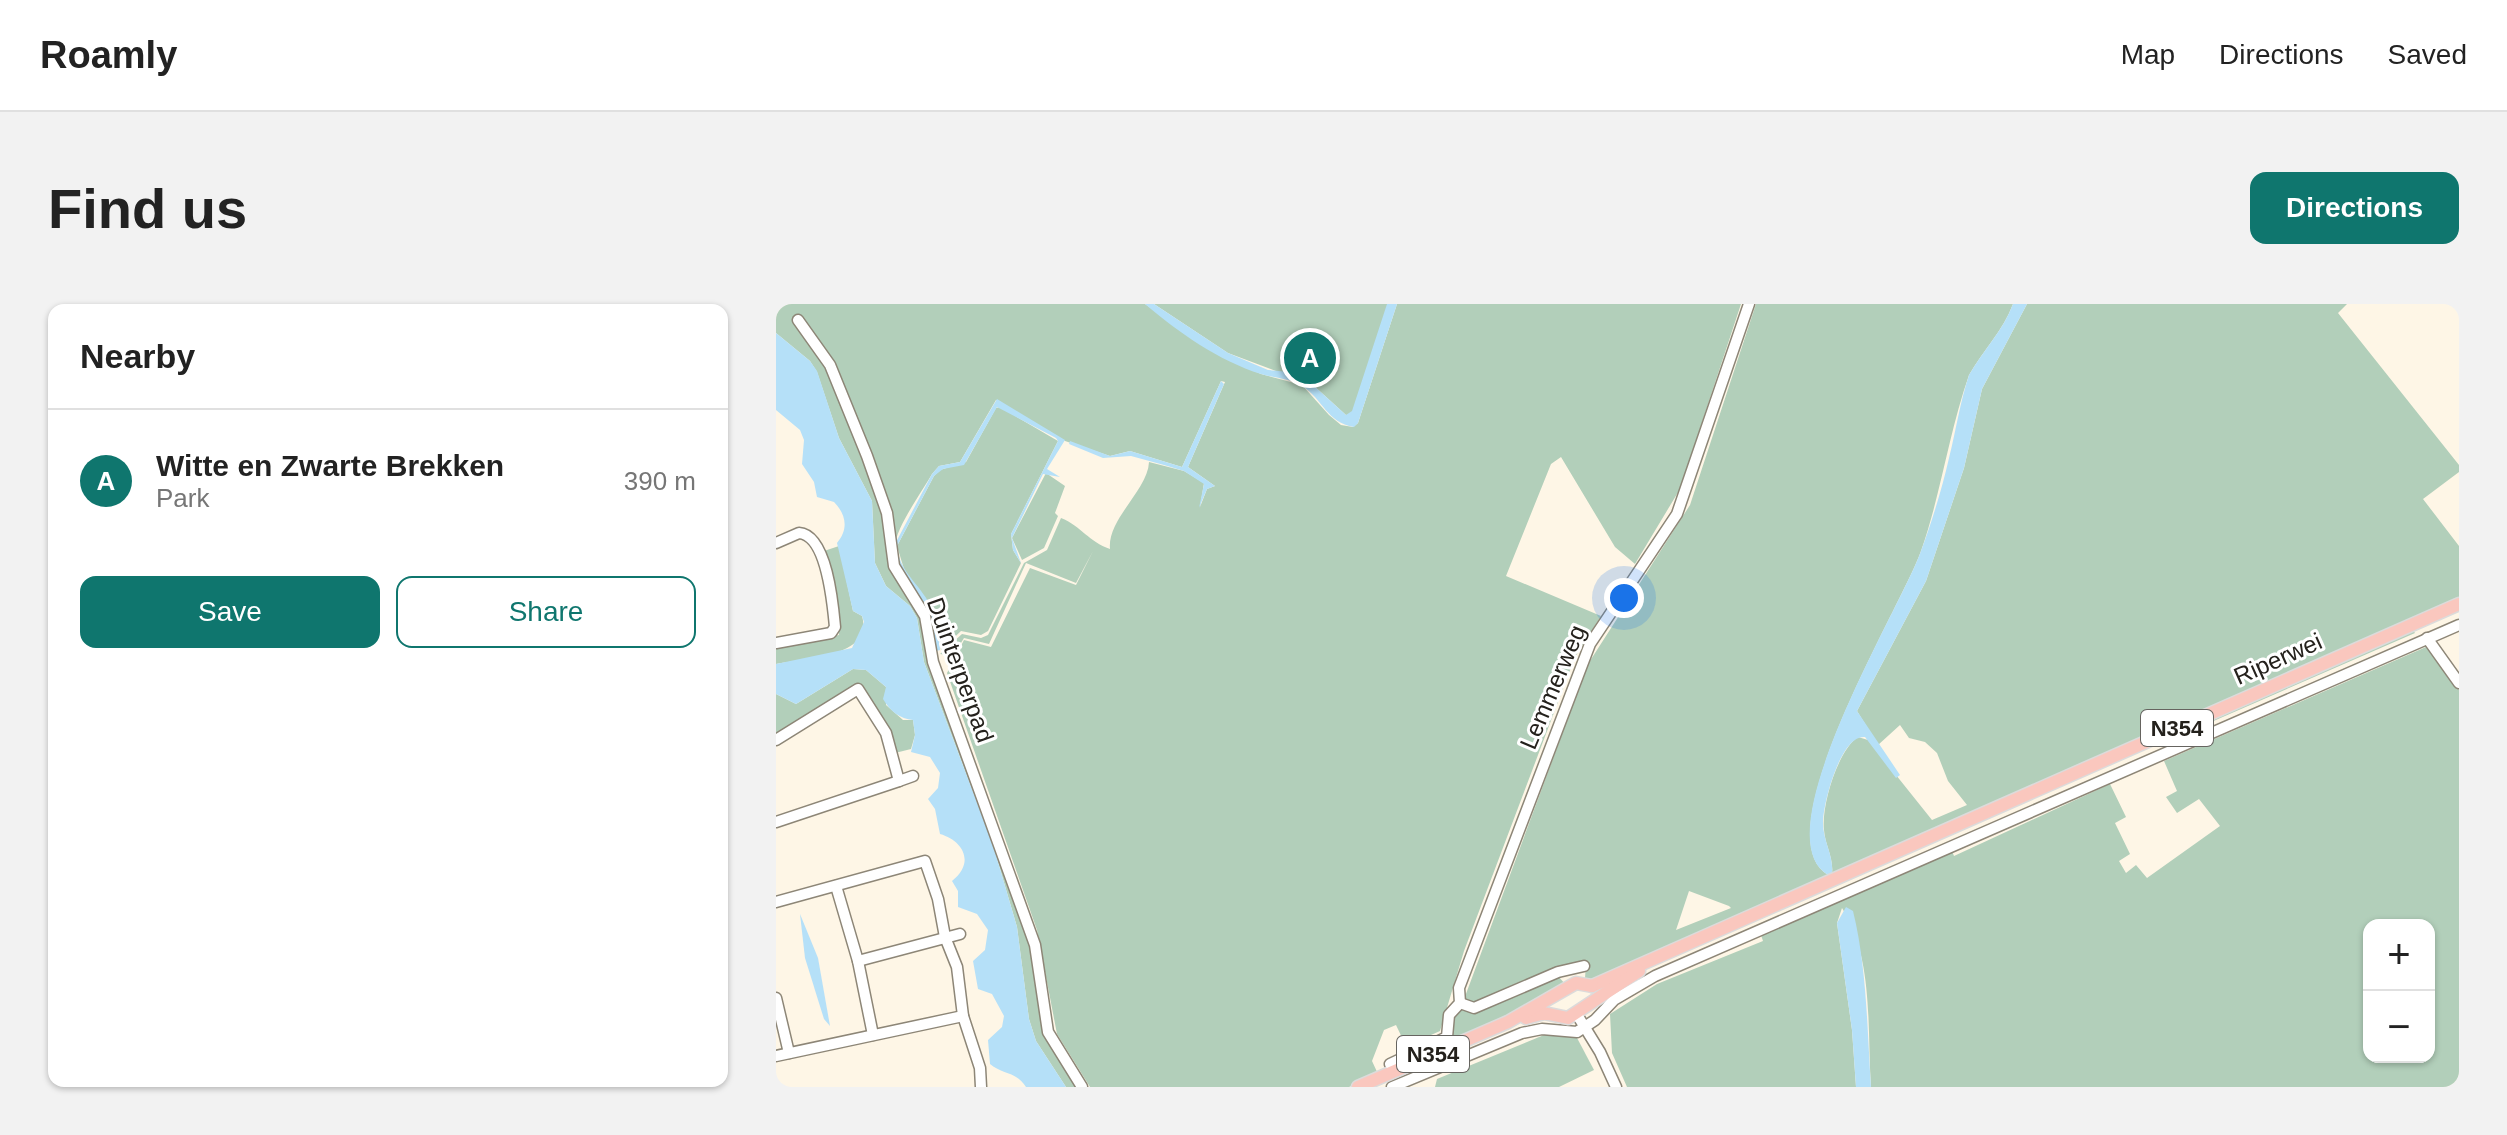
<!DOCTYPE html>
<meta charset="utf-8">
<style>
:root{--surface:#fff;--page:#f2f2f2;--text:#222;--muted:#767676;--line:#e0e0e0;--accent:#0f766e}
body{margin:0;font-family:Helvetica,sans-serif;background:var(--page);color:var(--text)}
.controls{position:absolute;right:24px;bottom:24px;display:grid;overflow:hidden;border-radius:16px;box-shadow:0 2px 6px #0004}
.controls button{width:72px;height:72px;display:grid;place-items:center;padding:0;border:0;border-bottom:2px solid var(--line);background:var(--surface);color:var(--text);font:40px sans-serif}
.you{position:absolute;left:848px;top:294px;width:28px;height:28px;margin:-20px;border:6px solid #fff;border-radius:50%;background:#1a73e8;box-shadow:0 0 0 12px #1a73e833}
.badge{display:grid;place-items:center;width:52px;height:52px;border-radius:50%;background:var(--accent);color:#fff;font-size:26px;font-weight:700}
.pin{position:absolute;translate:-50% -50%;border:4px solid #fff;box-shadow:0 2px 8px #0006}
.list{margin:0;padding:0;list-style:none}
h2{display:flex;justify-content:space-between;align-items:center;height:104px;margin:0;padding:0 32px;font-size:34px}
h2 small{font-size:26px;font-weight:400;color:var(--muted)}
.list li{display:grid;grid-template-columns:52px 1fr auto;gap:24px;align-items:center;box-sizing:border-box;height:144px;padding:0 32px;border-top:2px solid var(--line)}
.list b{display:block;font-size:30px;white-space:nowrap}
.list p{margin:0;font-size:26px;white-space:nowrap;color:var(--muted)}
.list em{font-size:26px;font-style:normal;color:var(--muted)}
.actions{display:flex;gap:16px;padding:24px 32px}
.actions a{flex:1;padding:18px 0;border:2px solid var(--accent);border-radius:16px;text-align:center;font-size:28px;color:var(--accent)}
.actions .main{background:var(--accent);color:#fff}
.map{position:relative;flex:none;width:1683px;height:783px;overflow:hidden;border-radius:16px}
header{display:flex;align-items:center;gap:48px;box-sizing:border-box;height:112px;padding:0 40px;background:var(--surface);border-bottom:2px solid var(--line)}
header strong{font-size:38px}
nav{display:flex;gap:44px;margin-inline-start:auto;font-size:28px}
.intro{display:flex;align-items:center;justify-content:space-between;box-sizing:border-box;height:192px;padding:0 48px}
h1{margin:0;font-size:56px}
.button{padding:20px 36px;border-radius:16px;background:var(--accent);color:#fff;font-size:28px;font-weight:700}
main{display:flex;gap:48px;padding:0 48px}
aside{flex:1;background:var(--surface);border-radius:16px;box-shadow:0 2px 6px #0004}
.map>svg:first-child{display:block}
.green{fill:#b2cfba;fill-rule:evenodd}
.water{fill:#b5e0f8}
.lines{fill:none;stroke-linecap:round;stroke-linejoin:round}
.minor-casing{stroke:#8d8677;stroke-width:13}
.major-casing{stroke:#dcdbdb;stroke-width:15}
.minor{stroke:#fff;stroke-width:10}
.major{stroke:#fac7be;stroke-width:12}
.labels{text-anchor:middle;stroke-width:6;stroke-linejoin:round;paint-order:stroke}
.shield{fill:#fff;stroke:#666460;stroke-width:2}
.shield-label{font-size:22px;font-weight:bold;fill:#24211c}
.street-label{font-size:24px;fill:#24211c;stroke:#fff}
</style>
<header>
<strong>Roamly</strong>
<nav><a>Map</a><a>Directions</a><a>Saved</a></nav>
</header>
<div class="intro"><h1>Find us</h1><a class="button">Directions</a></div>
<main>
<aside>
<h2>Nearby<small></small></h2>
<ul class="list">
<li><span class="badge">A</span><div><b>Witte en Zwarte Brekken</b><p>Park</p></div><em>390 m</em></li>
</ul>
<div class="actions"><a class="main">Save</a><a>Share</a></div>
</aside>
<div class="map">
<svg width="1683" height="783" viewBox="0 0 1683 783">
<rect width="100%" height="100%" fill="#fef6e6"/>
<g class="green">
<path d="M0 0H369L446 53 485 70 526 81 553 111 565 121 577 123 582 119 621 0H965L904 185 859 260 839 243 785 153 775 160 730 272 825 312 799 353 688 647 664 727 630 742 620 721 608 726 596 757 602 770 573 783H314L281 730 261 626 171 369 188 336 215 343 254 264 300 281 317 247 300 279 250 259 213 340 188 334 177 352 164 350 186 330 205 334 212 331 248 259 271 246 285 214C305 222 313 238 334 245 331 215 372 186 373 158L408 167 428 179 424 203 431 185 439 182 412 163 449 78 445 77 406 163 354 147 334 152 289 137 220 96 184 158 163 162 156 170C146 188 120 223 119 242 117 280 175 309 158 348L147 305 119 261 113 209 93 151 56 60 23 15 53 61 105 194 116 263 147 312 155 360 173 402 258 641 271 729 305 783H290L260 737 253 715 241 623 217 541 148 358 141 314 134 302 110 282 99 259 96 197 63 134 41 68 34 57 0 29Z"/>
<path d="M378 0H614L577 110 570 111 537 81 452 49Z"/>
<path d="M980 0H1237C1227 27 1207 46 1193 71 1173 128 1165 190 1145 247 1126 302 985 531 1052 571L817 677 809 674 810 660 701 701 687 698 812 360 914 201ZM913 587 953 602 955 604 900 626Z"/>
<path d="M1251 0H1571L1562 9 1683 161V168L1647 195 1683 242V296L1056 570C1058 554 1049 541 1048 526 1045 502 1062 446 1082 433L1092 436 1156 516 1191 501 1172 477 1161 449 1149 438 1133 434 1124 421 1102 441 1081 407 1150 277 1188 164 1206 85Z"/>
<path d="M224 103 282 137 235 230 237 246 245 259 212 327 205 331 185 327 165 346 162 322 128 265 121 242 158 172 164 166 190 158 220 104Z"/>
<path d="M270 169 289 182 279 209 282 212 268 244 246 256 236 234Z"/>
<path d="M63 242 77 307 86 312C98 354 27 354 0 360V341L63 331 57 283 45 248Z"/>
<path d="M1636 325 1639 329 1378 443 1376 439Z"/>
<path d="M1650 343 1683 386V783H1095C1091 725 1098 654 1066 604L1061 619 1076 726 1080 783H851L836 749 834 710 881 680 987 637 985 631 1176 547 1178 552 1334 480 1350 513 1339 519 1354 550 1343 557 1350 569 1360 561 1371 574 1444 522 1423 495 1401 509 1390 493 1401 487 1388 457ZM1593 621H1653V753H1593Z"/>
<path d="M77 365 90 366 110 383V401L127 416H137L139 431 135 445 119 449 80 387 0 435V390L20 400Z"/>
<path d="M782 672 789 680 774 692 671 740 680 705 697 707Z"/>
<path d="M768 731 800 732 818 766 783 783H659L661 775Z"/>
</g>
<g class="water">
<path d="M369 0H378L452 49 492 66 514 68 537 81 570 111 576 107 611 0H621L582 119 578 123C551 119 547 95 526 82 514 74 498 74 485 70 443 57 402 28 369 0Z"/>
<path d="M1237 0H1251L1206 85 1188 164 1150 277 1081 407 1124 471 1120 474 1089 433C1065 430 1047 499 1047 519 1047 537 1058 552 1056 570L1052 571C984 531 1126 302 1145 247 1156 217 1166 185 1173 154 1180 126 1184 98 1193 71 1207 46 1227 27 1237 0Z"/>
<path d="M0 29 34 57 41 67 63 134 96 197 99 259 110 282 134 302 141 314 148 358 217 541 241 623 253 715 260 737 290 783H250C240 767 227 771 214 760L212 736 226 723 228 712 216 690 202 685 197 657 209 646 212 626 201 610 182 603V587L176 577C199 559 188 537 164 530L159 505 152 495 162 484 164 469 154 453 135 448 139 431 137 416C124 415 114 407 107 395L110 383 90 366 77 365 20 400 0 390V360L76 344 88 318 86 312 77 307 61 239C73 225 70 210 58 198L41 193 38 178 26 160 28 136 24 126 0 106Z"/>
<path d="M445 77 448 80 412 163 439 182 431 185 423 204 428 180 408 167 388 161 355 152 327 154 293 140 294 137 334 152 354 147 406 163Z"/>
<path d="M221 95 289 136 271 165 284 173 267 170 236 234 245 259 237 246 235 230 282 137 280 134 221 103 188 161 167 165 158 172 121 242C123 266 140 277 152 297 161 312 163 328 164 346L160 347 153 308 126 269 119 240 156 170 163 162 184 158Z"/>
<path d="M1070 603 1077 607C1091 664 1091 724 1095 783H1080L1076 726 1061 619Z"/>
<path d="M24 610 42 654 54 722 48 715 29 654Z"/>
</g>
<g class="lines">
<defs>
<g id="minor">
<path d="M22 16 54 61 91 152 111 209 118 262 149 312 157 358 259 641 272 728 306 783"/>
<path d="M0 239 23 229C51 231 57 301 59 323L55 329 0 339"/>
<path d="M1651 334 1683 379"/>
<path d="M0 436 82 385 110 429 123 477 0 518"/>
<path d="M123 477 137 472"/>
<path d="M60 582 82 657 97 731"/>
<path d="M0 598 149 557 162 595 169 633 181 663 187 712 0 752"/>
<path d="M82 657 184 630"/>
<path d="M0 694 13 749"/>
<path d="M684 699 698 704 782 668 808 662"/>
<path d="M800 709 824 748 840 783"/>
<path d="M187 712 204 764 205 783"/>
<path d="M614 760 671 733 673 711 684 699 683 684 814 340 901 210 973 0"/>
<path d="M616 783 746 729 766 725 801 728 819 716 838 696 879 672 1683 321"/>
</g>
<g id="major">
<path d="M816 682 1683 300"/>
<path d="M750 714 768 709 792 714 863 667"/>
<path d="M582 783 732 718 800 679 816 682"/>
</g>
</defs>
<use href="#minor" class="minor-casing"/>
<use href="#major" class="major-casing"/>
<use href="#minor" class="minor"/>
<use href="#major" class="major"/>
</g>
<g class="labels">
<g class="shield">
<rect x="1365" y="406" width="72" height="36" rx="6"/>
<rect x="621" y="732" width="72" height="36" rx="6"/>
</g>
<g class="shield-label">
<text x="1401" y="432">N354</text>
<text x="657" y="758">N354</text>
</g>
<g class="street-label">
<text transform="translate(1502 355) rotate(-24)" y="8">Riperwei</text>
<text transform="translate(184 366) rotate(70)" y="8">Duinterperpad</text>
<text transform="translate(777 383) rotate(-67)" y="8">Lemmerweg</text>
</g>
</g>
</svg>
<div class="controls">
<button>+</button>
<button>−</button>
</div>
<div class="you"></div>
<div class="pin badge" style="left:534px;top:54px">A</div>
</div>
</main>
